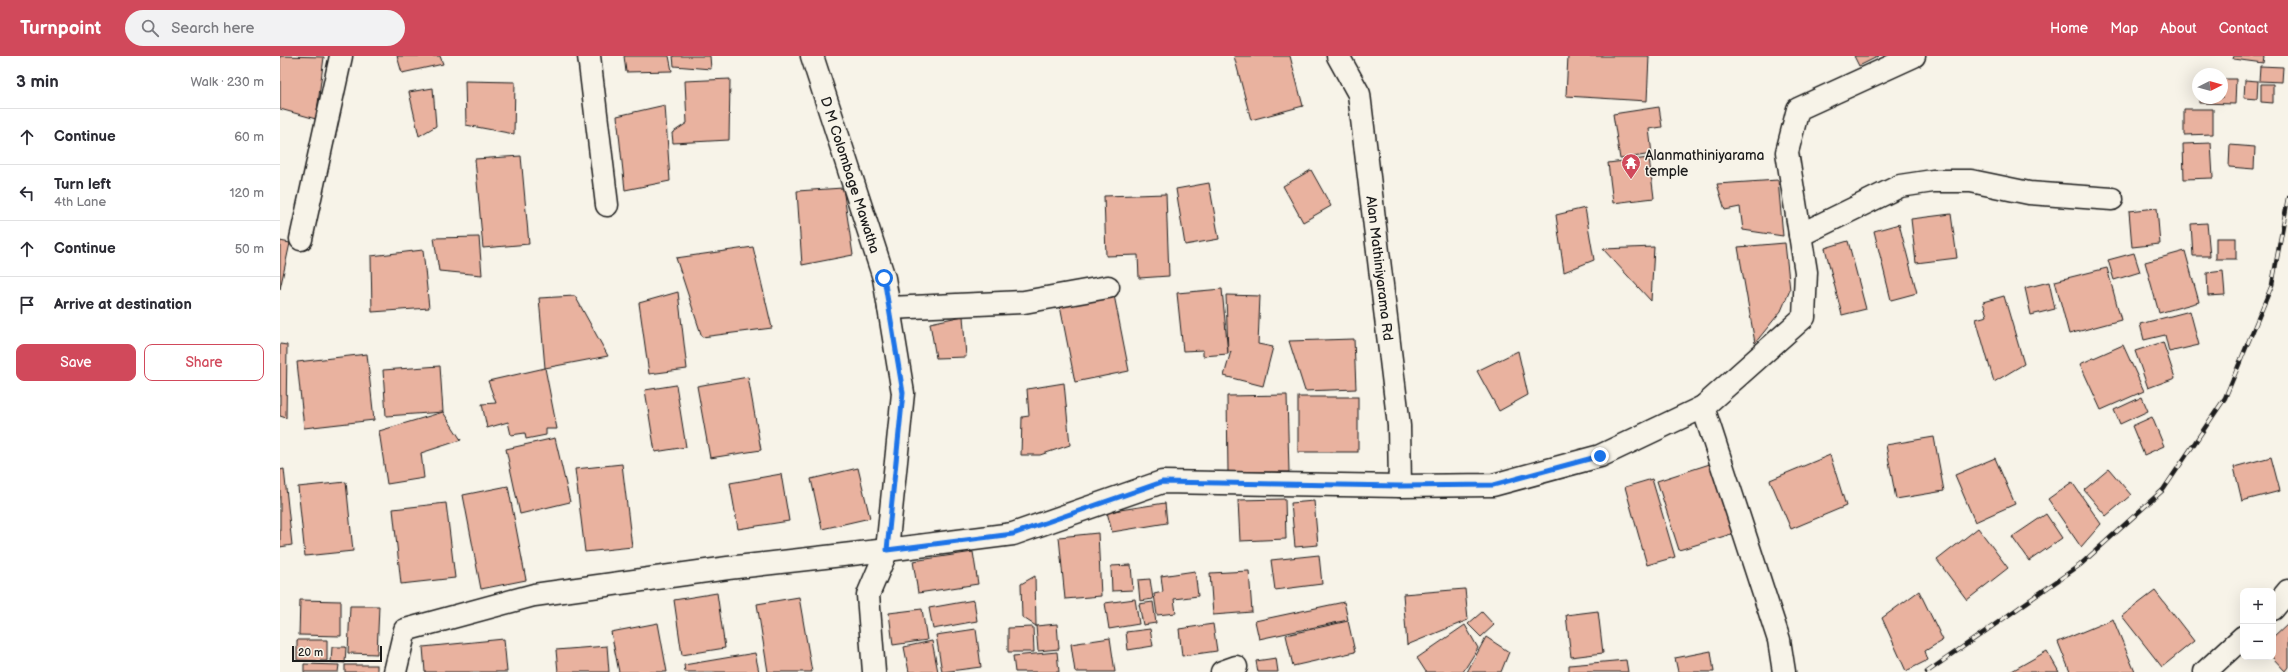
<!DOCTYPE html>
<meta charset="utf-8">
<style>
:root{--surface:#fff;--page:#f2f2f3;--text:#2b2b33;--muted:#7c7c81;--line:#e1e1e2;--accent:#d1495b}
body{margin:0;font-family:"Balsamiq Sans",sans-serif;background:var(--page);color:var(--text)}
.controls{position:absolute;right:12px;bottom:12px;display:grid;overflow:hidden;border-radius:8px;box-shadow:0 4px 16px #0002}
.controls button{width:36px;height:36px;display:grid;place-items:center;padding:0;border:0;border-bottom:1px solid var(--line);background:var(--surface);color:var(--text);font:20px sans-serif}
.compass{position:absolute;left:1912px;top:12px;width:36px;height:36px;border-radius:50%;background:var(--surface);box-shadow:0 4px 16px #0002;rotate:84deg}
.scale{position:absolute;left:12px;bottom:10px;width:90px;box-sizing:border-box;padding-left:4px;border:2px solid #1c1c1c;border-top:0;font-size:11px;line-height:14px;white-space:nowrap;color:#1c1c1c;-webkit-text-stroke:3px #f7f3e8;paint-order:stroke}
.stop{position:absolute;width:12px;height:12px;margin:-9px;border:3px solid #1a73e8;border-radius:50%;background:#fff}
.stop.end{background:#1a73e8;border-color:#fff;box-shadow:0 1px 4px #0008}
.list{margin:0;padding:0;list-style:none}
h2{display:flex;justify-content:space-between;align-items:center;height:52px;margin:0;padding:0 16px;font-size:17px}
h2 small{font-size:13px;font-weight:400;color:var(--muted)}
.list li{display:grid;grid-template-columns:26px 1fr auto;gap:12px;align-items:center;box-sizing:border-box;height:56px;padding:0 16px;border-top:1px solid var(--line)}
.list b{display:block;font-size:15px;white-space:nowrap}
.list p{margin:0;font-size:13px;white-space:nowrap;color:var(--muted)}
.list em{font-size:13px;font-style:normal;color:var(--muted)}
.actions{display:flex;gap:8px;padding:12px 16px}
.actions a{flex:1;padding:9px 0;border:1px solid var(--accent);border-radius:8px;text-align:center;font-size:14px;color:var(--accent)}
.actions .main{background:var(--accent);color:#fff}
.icon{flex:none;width:22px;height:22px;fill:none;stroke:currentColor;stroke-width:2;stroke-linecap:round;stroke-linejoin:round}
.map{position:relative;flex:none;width:2008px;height:616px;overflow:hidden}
header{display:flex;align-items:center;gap:24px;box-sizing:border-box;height:56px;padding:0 20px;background:var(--accent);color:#fff}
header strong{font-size:19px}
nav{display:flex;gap:22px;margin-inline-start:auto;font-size:14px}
.search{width:280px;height:36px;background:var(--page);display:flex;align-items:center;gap:10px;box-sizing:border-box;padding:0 14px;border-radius:22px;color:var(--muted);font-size:15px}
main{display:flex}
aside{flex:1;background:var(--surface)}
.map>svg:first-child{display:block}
.building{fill:#e9b29f;stroke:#1c1c1c}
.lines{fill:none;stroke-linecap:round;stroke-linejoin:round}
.minor-casing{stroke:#1c1c1c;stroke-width:25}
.minor{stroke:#f7f3e8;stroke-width:22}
.rail-casing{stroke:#1c1c1c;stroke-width:4.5}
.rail{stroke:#f7f3e8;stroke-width:3;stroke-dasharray:9;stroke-linecap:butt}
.route{stroke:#1a73e8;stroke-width:5}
.labels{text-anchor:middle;stroke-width:3;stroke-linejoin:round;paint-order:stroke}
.poi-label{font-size:14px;fill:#1c1c1c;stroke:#f7f3e8;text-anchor:start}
.street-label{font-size:14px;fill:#1c1c1c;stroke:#f7f3e8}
</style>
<header>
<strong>Turnpoint</strong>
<div class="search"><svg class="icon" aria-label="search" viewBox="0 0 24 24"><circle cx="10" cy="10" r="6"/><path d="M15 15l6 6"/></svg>Search here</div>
<nav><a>Home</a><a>Map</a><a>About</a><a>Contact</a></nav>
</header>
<main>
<aside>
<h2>3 min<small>Walk · 230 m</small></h2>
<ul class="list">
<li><svg class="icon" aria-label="ahead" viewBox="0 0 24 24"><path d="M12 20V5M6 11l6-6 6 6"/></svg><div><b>Continue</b></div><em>60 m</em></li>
<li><svg class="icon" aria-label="left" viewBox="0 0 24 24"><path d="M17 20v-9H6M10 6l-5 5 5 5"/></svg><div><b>Turn left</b><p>4th Lane</p></div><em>120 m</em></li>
<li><svg class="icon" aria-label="ahead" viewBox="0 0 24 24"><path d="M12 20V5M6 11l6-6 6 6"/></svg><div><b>Continue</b></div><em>50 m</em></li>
<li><svg class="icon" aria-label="arrive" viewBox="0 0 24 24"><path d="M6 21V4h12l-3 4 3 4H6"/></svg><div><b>Arrive at destination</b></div></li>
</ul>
<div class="actions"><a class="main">Save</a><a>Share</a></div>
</aside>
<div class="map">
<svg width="2008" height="616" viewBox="0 0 2008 616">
<rect width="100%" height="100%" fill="#f7f3e8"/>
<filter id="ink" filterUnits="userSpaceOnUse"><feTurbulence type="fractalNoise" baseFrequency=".025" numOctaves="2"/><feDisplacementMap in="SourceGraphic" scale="8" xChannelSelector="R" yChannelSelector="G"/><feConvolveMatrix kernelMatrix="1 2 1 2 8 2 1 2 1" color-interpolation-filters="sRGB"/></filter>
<g filter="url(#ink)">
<g class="building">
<path d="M0 0 44 1 36 63 0 53Z"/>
<path d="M117 0H160L163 8 122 17Z"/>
<path d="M344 0H389L392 15 346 16Z"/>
<path d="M393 0H430L431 13 394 10Z"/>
<path d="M954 0H1010L1023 50 971 64Z"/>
<path d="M1288 0H1369L1367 45 1286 40Z"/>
<path d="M1574 0H1599L1579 10Z"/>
<path d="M1954 0H1984L1983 7 1953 3Z"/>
<path d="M1980 10 2003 11 2002 26 1979 25Z"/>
<path d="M450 23 449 84 393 87 392 77 407 67 405 25Z"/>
<path d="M1942 23H1956L1955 48 1919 47V42H1942Z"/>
<path d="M1965 24 1978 25 1977 43 1964 42Z"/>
<path d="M185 25 235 26 234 78 186 69Z"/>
<path d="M1981 28H1993V47L1981 46Z"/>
<path d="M153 32 156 70 139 80 129 36Z"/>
<path d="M385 49 390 125 345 134 337 60Z"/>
<path d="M1379 51 1382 71 1369 73 1372 98 1340 103 1333 58Z"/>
<path d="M1904 53H1933V78L1904 79Z"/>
<path d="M1931 87 1933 122 1904 123 1903 88Z"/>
<path d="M1950 89 1975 91 1974 113 1949 111Z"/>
<path d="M241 100 249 188 203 192 195 103Z"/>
<path d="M1369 102 1374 142 1333 147 1328 107Z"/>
<path d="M1031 114 1051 150 1023 166 1003 130Z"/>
<path d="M1498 124 1503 180 1463 174 1460 151 1445 154 1437 128Z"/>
<path d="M929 127 939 183 905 189 896 133Z"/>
<path d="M563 132 573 199 522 209 517 135Z"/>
<path d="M886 138 889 220 859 222 858 199 826 200 824 140Z"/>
<path d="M1305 152 1314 204 1284 216 1276 159Z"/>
<path d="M1877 152 1880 188 1852 191 1849 155Z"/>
<path d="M1671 158 1677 202 1636 207 1631 163Z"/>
<path d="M1927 167 1930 200H1913L1911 168Z"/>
<path d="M1619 168 1637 237 1611 244 1594 175Z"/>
<path d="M199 181 202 219 159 215 154 182Z"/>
<rect x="1936" y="182" width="20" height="21"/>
<path d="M0 185 10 187 0 233Z"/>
<path d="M1568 185 1586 253 1562 259 1545 192Z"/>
<path d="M1505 187 1510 234 1501 255 1475 287 1458 191Z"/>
<path d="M473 191 492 272 422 281 396 202Z"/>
<path d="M1374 191 1371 245 1323 193Z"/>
<path d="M143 194 149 252 92 256 91 200Z"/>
<path d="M1905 195 1919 246 1879 257 1865 206Z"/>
<path d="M1854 197 1860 216 1834 224 1828 204Z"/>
<path d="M1827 212 1841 264 1789 278 1775 225Z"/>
<path d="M1943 215 1945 239 1928 240 1927 217Z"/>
<path d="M1769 226 1775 253 1751 259 1745 232Z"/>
<path d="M942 233 948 298 923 300V294L903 295 897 237Z"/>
<path d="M398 236 407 313 369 318 359 247Z"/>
<path d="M834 239 849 315 795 326 780 250Z"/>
<path d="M946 239 980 240 978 288 993 291 983 330 944 320 951 295 948 298Z"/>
<path d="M295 240 328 300 265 312 259 242Z"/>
<path d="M1724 240 1744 308 1714 326 1696 263 1707 260 1703 246Z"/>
<path d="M1910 255 1919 289 1889 296 1885 279 1864 284 1860 268Z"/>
<path d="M683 260 686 301 656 302 650 267Z"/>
<path d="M1074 283 1076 333 1025 335 1009 285Z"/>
<path d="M1883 286 1895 322 1868 332 1855 295Z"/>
<path d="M0 288 7 289 6 362 0 360Z"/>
<path d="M1843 289 1864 335 1821 354 1800 308Z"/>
<path d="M1238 295 1248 339 1219 355 1197 315Z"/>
<path d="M87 298 94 364 24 372 17 306Z"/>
<path d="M160 310 163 356 106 360 103 314Z"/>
<path d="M265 312 277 373H266V379L246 383 245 377 231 379 228 366 207 372 202 348 216 347 208 325Z"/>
<path d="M468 321 481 394 430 402 417 330Z"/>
<path d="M784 327 790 389 760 399H741L742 361 749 360 747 333Z"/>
<path d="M396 329 406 391 375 396 365 334Z"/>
<path d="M1007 339 1009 416H948L947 340Z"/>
<rect x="1018" y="341" width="60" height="55"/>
<path d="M1862 341 1868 355 1840 368 1834 354Z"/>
<path d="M163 356 181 384 141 397 144 422 107 428 99 375Z"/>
<path d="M1872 361 1884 390 1864 399 1852 370Z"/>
<path d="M1654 381 1664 435 1616 443 1606 389Z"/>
<path d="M275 382 290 446 240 458 226 393Z"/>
<path d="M1550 399 1566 450 1511 473 1490 424Z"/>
<path d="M1991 401 2000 435 1962 445 1954 411Z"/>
<path d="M1715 402 1735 448 1695 466 1675 419Z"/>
<path d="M1436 406 1458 476 1399 494 1377 425Z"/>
<path d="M342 408 352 491 305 496 295 413Z"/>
<path d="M578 412 590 462 542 473 531 423Z"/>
<path d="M4 413 12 489 0 491V414Z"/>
<path d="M1829 413 1851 439 1826 460 1804 434Z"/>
<path d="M501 418 509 465 458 473 450 427Z"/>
<path d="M1372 423 1395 501 1367 509 1345 431Z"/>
<path d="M66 426 73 495 25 500 18 431Z"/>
<path d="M1792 426 1821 468 1801 491 1768 443Z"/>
<path d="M228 430 246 524 201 533 183 439Z"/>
<path d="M1005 443 1006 483 960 485 958 444Z"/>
<path d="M1034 445 1038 489 1015 491 1011 447Z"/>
<path d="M166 447 175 522 121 528 113 453Z"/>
<path d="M885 447 887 467 832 476 827 456Z"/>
<path d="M1766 458 1782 482 1749 505 1732 481Z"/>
<path d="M1698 472 1728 512 1687 544 1657 504Z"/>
<path d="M818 477 821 540 785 543 779 481Z"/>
<path d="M693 496 698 528 638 537 633 505Z"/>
<path d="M1039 499 1042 528 995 534 991 504Z"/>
<path d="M851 509 853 534 832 535 831 510Z"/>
<path d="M915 515 918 540 894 543 896 557 877 559 874 538 883 536 881 520Z"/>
<path d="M969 515 972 556 933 559 930 517Z"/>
<path d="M755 520 756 570 742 561 741 528Z"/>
<path d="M870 523 873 543 860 545 858 524Z"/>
<path d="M1185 533 1188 564 1127 589 1123 538Z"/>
<path d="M1639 535 1663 584 1645 595 1648 604 1626 615 1602 562Z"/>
<path d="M1875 535 1914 585 1882 611 1842 560Z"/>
<path d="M437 537 445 592 402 599 394 544Z"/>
<path d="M519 541 532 616H488L477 548Z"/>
<path d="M855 543 859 568 829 573 825 547Z"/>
<path d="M20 544 61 545V580L19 579Z"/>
<path d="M694 544 697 565 653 573 649 552Z"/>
<path d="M873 546 876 567 863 569 859 548Z"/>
<path d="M1064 546 1068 564 979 583 975 565Z"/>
<path d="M70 550H99L97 598 68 597Z"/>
<path d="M642 553 647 584 613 589 609 557Z"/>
<path d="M1318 555 1323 597 1291 601 1286 559Z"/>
<path d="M1202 556 1214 569 1201 581 1188 568Z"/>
<path d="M1833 563 1855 616H1790L1778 586Z"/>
<path d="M1068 565 1075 596 1013 610 1006 579Z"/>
<path d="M378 567 387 616H339L331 576Z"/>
<path d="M2008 567V611L2005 615 1992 601 1993 581Z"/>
<path d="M777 568 779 593 758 595 756 570Z"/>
<path d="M933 568 937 595 902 600 899 573Z"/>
<path d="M1185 569 1198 592 1183 616H1146L1137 602Z"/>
<path d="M753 571 754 596H728V572Z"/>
<path d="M696 573 701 611 662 616 656 579Z"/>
<path d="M870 573 873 590 848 594 846 576Z"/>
<path d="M1206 581 1229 596 1221 616H1187Z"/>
<path d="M830 582 835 616H795L791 588Z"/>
<path d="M224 583 227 616H145L143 591Z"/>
<path d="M17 584H47V605L17 604Z"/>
<path d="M652 585 658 616H629L624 591Z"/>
<path d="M327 590 329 616H278L276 594Z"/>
<path d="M52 591H66L65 607 51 606Z"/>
<path d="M1431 595 1434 616H1398L1395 602Z"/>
<path d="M1767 595 1779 616H1730Z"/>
<path d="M777 596 779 616H735L733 600Z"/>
<path d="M475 597 479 616H405L404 609Z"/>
<path d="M996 602 998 616H978L976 605Z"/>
<path d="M1346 604 1348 616H1289V609Z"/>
<path d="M24 608 59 609 58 616H24Z"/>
<rect x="65" y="609" width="32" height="7"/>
</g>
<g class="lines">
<defs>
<g id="minor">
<path d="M309 0 327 149"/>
<path id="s1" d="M532 0 604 222 623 337 607 494 588 539 594 616"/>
<path id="s2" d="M1058 0 1079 38 1119 370 1120 430"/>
<path d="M1520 179 1620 130 1653 125H1691L1749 137 1832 143"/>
<path d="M21 183 61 0"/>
<path d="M609 252 744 246 828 231"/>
<path d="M1423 351 1499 584 1504 616"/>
<path d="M1993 553 2008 535"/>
<path d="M115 616 125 574 254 539 448 512 607 494 733 478 882 426 1120 430 1213 429 1320 400 1423 351 1524 261 1526 216 1507 96 1518 53 1634 0"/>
<path d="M942 616 956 611"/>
<path d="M1925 616 1963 581"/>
</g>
</defs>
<use href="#minor" class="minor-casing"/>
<use href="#minor" class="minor"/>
<defs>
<path id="rail" d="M1647 616 1800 509 1883 434 1945 342 1992 229 2008 142"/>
</defs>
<use href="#rail" class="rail-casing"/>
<use href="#rail" class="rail"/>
</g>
</g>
<g class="lines" filter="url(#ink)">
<path class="route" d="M604 222 623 337 607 494 733 478 882 426 1120 430 1213 429 1320 400"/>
</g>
<defs>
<symbol id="temple-pin" viewBox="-11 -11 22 30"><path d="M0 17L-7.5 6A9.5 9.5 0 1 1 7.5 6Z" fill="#d1495b" stroke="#f7f3e8"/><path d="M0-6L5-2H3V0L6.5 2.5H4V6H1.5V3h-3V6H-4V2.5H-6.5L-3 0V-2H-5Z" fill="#fff"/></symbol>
</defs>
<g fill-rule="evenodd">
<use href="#temple-pin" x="1340" y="96" width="22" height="30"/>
</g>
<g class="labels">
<g class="poi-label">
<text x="1365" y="104">Alanmathiniyarama<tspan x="1365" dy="16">temple</tspan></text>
</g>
<g class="street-label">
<text dy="5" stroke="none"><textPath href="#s1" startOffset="125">D M Colombage Mawatha</textPath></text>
<text dy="5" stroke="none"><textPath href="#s2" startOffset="219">Alan Mathiniyarama Rd</textPath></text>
</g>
</g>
</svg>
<div class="controls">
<button>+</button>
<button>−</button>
</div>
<svg class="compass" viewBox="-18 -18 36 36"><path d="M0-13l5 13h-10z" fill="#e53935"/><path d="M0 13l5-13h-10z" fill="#7c7c81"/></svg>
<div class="scale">20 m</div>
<div class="stop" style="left:604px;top:222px"></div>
<div class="stop end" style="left:1320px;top:400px"></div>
</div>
</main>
